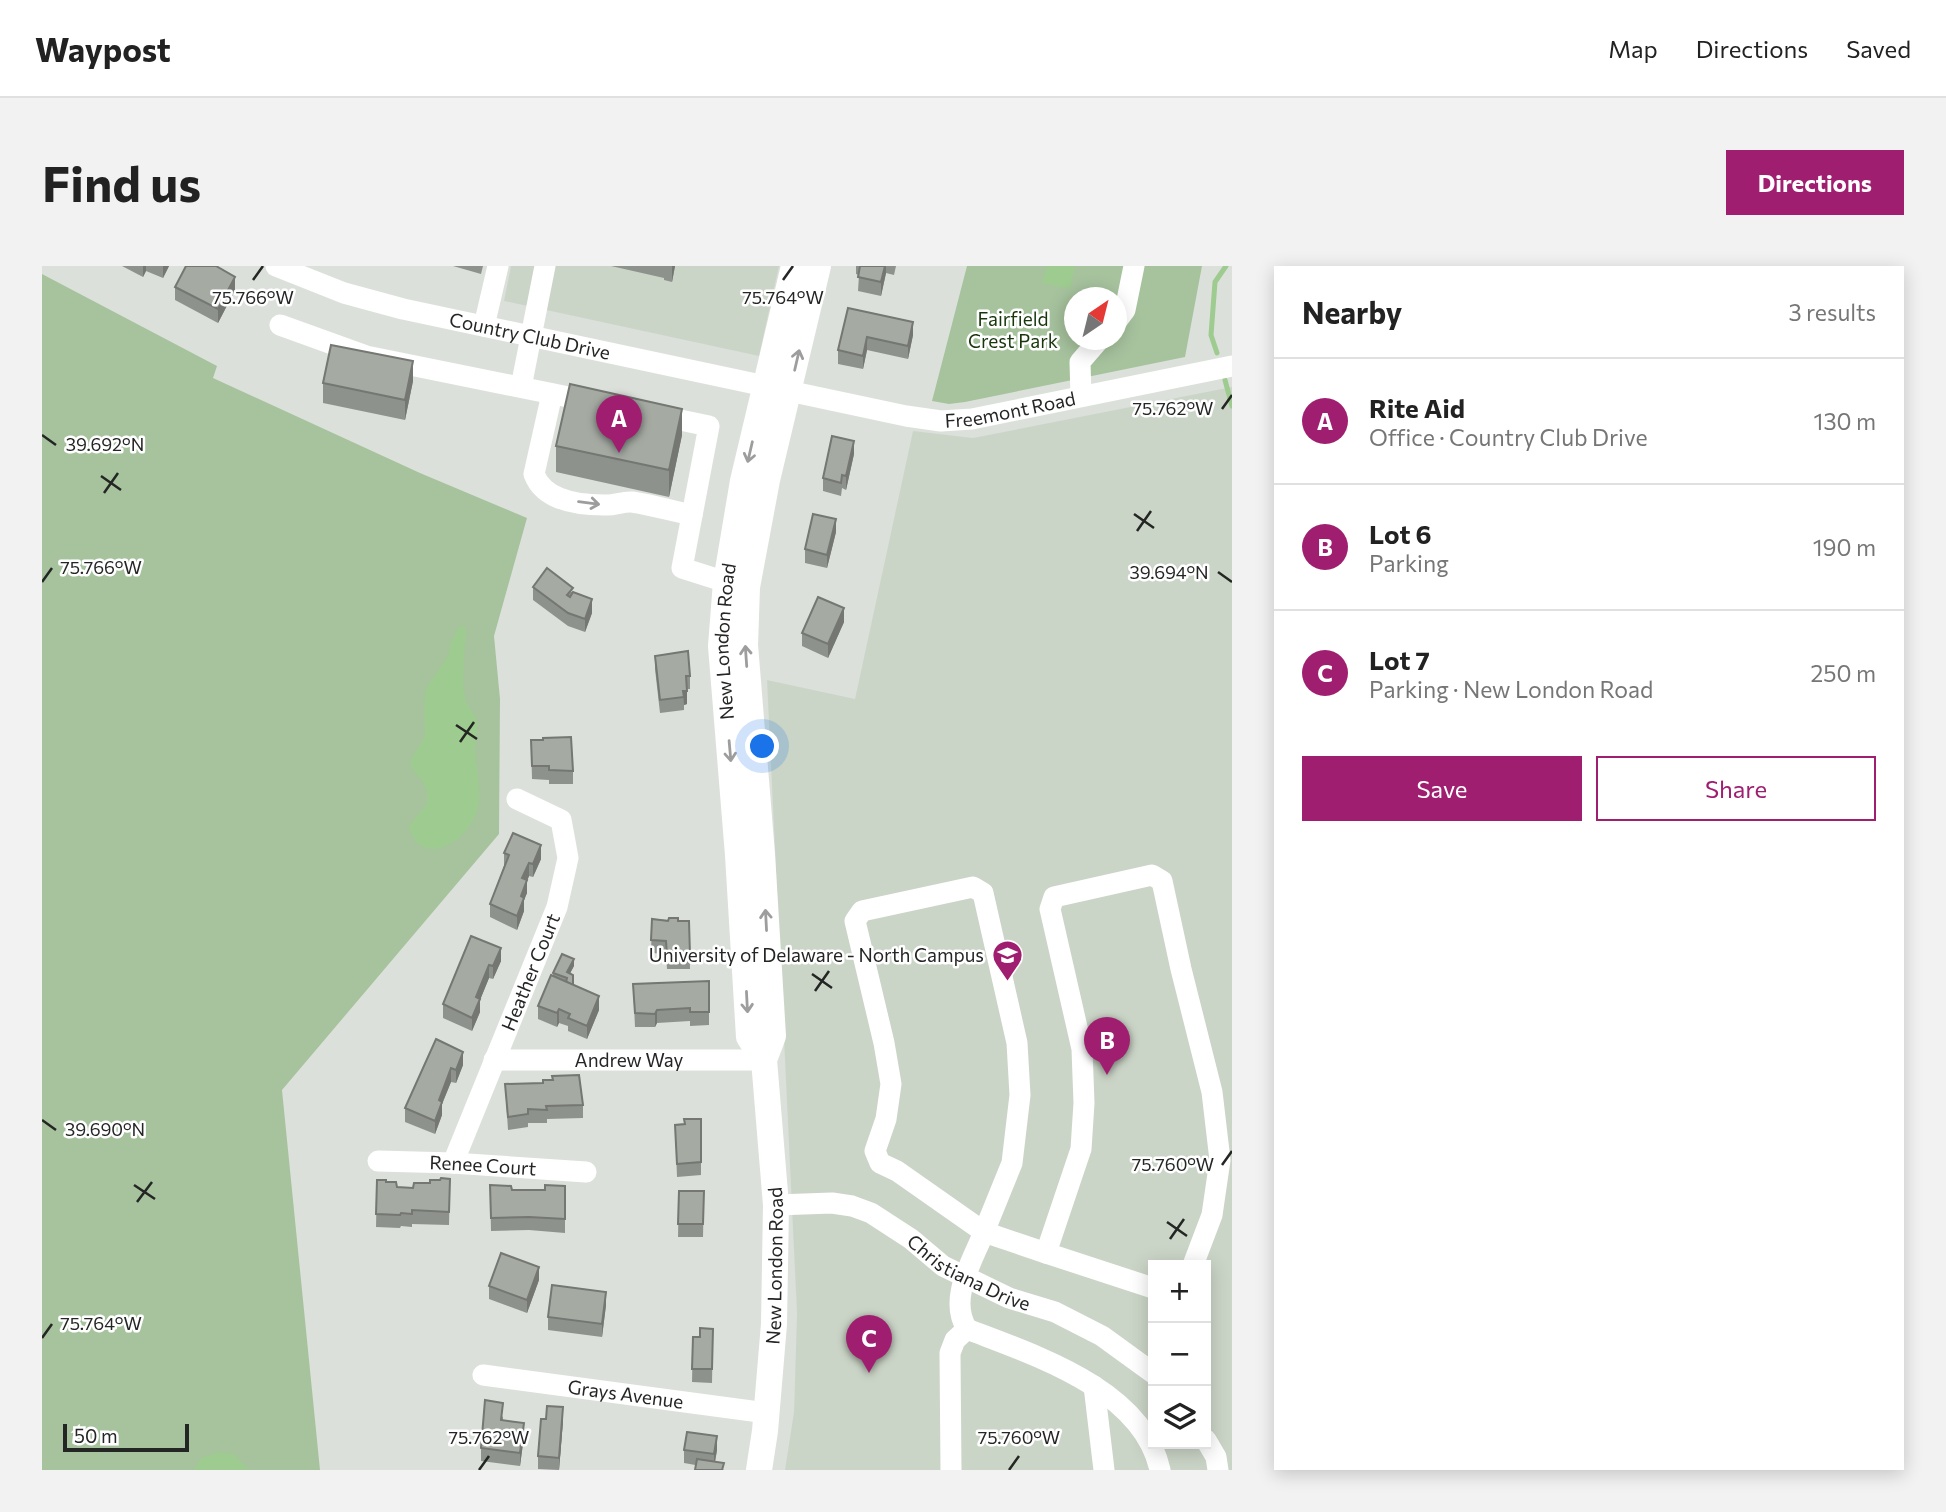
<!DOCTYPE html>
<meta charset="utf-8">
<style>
:root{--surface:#fff;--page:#f2f2f2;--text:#222;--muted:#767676;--line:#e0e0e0;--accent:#a01e70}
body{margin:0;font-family:Commissioner,sans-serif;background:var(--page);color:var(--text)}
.controls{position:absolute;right:21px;bottom:21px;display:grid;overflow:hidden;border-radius:0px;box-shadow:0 4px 18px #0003}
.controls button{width:63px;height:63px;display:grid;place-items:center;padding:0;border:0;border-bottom:2px solid var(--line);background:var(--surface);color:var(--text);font:35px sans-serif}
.compass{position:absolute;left:1022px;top:21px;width:63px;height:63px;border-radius:50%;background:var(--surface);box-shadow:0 4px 18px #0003;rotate:35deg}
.scale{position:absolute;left:21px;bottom:18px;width:126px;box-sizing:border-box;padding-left:7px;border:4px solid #242624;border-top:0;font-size:19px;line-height:24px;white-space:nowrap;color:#242624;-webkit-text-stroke:5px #fff;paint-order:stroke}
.you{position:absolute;left:721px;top:481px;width:24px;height:24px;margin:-18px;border:5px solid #fff;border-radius:50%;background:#1a73e8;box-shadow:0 0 0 10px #1a73e833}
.badge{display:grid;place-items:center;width:46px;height:46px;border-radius:50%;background:var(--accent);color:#fff;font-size:23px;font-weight:700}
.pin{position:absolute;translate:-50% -58px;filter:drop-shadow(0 2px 4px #0008)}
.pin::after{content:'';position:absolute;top:37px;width:24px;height:21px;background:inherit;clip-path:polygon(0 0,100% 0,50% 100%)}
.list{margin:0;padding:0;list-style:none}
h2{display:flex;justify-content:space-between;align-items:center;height:91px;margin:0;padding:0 28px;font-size:30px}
h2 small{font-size:23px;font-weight:400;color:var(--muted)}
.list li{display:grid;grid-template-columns:46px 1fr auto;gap:21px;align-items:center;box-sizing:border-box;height:126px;padding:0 28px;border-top:2px solid var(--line)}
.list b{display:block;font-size:26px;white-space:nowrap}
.list p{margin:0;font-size:23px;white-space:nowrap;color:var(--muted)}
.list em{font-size:23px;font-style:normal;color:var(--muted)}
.actions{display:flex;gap:14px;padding:21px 28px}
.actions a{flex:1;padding:16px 0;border:2px solid var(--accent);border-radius:0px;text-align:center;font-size:24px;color:var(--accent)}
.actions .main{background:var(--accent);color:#fff}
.icon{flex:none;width:38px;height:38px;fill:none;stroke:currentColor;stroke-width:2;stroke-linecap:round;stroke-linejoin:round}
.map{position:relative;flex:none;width:1190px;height:1204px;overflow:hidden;border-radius:0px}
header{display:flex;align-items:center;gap:42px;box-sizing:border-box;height:98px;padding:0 35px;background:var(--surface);border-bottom:2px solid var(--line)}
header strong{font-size:33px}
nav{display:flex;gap:38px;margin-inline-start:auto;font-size:24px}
.intro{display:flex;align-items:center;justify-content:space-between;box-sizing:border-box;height:168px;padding:0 42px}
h1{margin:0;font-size:49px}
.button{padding:18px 32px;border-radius:0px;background:var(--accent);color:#fff;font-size:24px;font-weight:700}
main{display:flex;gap:42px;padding:0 42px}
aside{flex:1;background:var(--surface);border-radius:0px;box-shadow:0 4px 18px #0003}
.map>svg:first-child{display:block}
.built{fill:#cbd5c7;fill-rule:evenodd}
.green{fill:#a7c39e;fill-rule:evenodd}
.water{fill:#9ecb8f}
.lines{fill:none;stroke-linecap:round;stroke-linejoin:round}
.stream{stroke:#9ecb8f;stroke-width:5}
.minor{stroke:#fff;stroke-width:21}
.major{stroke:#fff;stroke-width:26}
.wall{fill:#8e928c}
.shaded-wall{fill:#747772}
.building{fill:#a5aaa3;stroke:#747772;stroke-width:2}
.oneway{stroke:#9c9d9c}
.ticks{fill:none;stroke:#242624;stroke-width:2.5}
.labels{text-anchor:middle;stroke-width:5;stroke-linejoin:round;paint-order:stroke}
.park-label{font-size:19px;fill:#18360c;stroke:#fff}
.street-label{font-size:19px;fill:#242624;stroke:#fff}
.poi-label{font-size:19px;fill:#242624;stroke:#fff;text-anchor:end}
.ticks-label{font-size:18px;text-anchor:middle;fill:#242624;stroke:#fff;stroke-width:5;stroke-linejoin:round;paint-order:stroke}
</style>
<header>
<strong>Waypost</strong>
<nav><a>Map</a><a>Directions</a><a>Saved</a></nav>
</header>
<div class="intro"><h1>Find us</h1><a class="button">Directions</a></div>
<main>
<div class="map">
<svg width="1190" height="1204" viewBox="0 0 1190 1204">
<rect width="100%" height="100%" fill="#dbe1da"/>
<g class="built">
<path d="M469 0H737L717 90 462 35Z"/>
<path d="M1190 121V1204H743L752 1146 755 1047 725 414 813 433 871 165 931 172ZM1111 999H1164V1178H1111Z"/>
</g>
<g class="green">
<path d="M925 0H1160L1143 91 923 136 907 138 890 135ZM1032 32H1074V74H1032Z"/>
<path d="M0 8 175 100 171 112 378 207 485 252 452 370 458 433 457 568 240 824 278 1204H0Z"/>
</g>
<g class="water">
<path d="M1005 0H1033L1028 23 1000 17Z"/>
<path d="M418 359 424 362C423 384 419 410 423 432 425 441 433 446 435 455 436 464 433 473 433 482 433 501 440 521 436 541 430 574 378 606 367 560L385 537V527L382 518 369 501V493L381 473 383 465 382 438 384 422 407 388 408 377Z"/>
<path d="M177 1186 192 1188 207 1204H152L159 1192Z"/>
</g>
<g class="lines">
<g class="stream">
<path d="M1175 87 1169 69 1173 16 1184 0"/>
<path d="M1183 114 1190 140"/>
</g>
<g class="minor">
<path id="s1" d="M234 0 302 27 361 43 864 150 899 155 930 153 1190 100"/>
<path d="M1074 56 1083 44 1092 0"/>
<path d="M238 59 324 90 551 136"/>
<path d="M442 60 456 0"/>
<path d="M479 121 503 0"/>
<path d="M510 128 492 208C502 235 536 239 562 239 572 240 581 235 590 236 610 239 630 245 650 249"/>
<path d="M1039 130 1038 96 1057 74"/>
<path d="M614 149 667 160 640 302 684 316"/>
<path d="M931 621 941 627 975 777 978 829 970 897 942 966 855 905 838 897 833 885 844 853 849 818 842 777 813 655 820 645Z"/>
<path id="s2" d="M452 794H722"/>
<path id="s3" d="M336 895 411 897 544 906"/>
<path id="s4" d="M411 897 515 641 526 592 519 554 475 533"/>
<path id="s5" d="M734 939 790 937 810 940 829 947 869 973 901 1000 967 1032 1013 1046 1060 1070 1111 1107"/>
<path d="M1004 987 942 966C930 996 906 1033 925 1063 992 1089 1101 1123 1118 1204"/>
<path d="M1111 1022 1004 987 1039 883 1042 837 1040 783 1008 643 1012 631 1110 609 1120 615 1139 703 1170 826 1178 894 1170 949 1151 999"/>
<path id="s6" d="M441 1109 725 1147"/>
<path d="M1052 1120 1062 1204"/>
<path d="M1164 1174 1174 1191 1176 1204"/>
<path d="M909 1204 908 1087 913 1074 925 1063"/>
</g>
<g class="major">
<path id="s7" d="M722 794 707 771 696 589 679 380 684 316 701 215 752 0"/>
<path id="s8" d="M717 1204 723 1165 732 1058 734 939 722 794 731 770 720 588 703 379 705 321 725 214 776 0"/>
</g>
</g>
<g class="wall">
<path d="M80 0H127L121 12 104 5 101 11Z"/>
<path d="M411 0H441L439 8Z"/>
<path d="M569 0H633L630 16 622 14V12Z"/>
<path d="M814 0H854L852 9 844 7 839 30 816 25 817 9 814 8Z"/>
<path d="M133 21 193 24 176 57 133 34Z"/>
<path d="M806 42 871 69 866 93 825 84 821 103 796 98V84Z"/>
<path d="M371 115 363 154 281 137V117Z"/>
<path d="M640 169 627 231 514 206V180Z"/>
<path d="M812 188 804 224 800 222 799 230 781 225V212Z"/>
<path d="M794 266 785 302 763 297V283Z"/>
<path d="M491 321 531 326 550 347 543 366 526 360 491 334Z"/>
<path d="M802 356 786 392 760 380V367Z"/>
<path d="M613 390 648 410V423H645V438L642 439V444L618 447 613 403Z"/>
<path d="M489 474 531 505V518H507V514L490 513Z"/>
<path d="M462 587 499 593 491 611 487 610 485 615V627L482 634V645L475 664 448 651V638L462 600Z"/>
<path d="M610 653 647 655 648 703H625L624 688 609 687Z"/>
<path d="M429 670 459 695 451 713 447 712 438 734V746L430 765 401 752V738Z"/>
<path d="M532 700 528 707 531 719 557 744 545 773 526 765V760L517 757 515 761 496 753V740L511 710V707Z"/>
<path d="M667 715V759L648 760V755L615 757 613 761H593L591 718Z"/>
<path d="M394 773 421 799 414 817 409 816 400 838V849L393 868 363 856V842Z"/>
<path d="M463 818 541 839V852L505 853V857H486V861L466 864Z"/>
<path d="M659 853V909L635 911 633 859 642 858Z"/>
<path d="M408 913 407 959 370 958V961L359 960 358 962 334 961 335 914 344 916 355 921 371 922Z"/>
<path d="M448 919 470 924H503L523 920V967L487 964 449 965Z"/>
<path d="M637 925H662L661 971H636Z"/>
<path d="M497 1014 485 1047 447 1033V1020Z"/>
<path d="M564 1039 560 1071 506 1064V1051Z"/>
<path d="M671 1063 670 1117 650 1116 651 1071H658Z"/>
<path d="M461 1150V1154L482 1170 478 1200 439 1195V1182Z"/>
<path d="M521 1155 517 1204 496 1203V1190Z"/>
<path d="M642 1184H675L673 1196 682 1204 642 1197Z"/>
</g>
<g class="shaded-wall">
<path d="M101 0H104V5L101 11Z"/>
<path d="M121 0H127L121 12Z"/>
<path d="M630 0H633L630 16Z"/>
<path d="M843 0H844V7L839 30V16Z"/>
<path d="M193 11V24L176 57V43Z"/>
<path d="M871 56V69L866 93V80Z"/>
<path d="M825 71V84L821 103V90Z"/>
<path d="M371 95V115L363 154V134Z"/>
<path d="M640 143V169L627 231V204Z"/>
<path d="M812 175V188L804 224V210Z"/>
<path d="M794 253V266L785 302V289Z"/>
<path d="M550 333V347L543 366V353Z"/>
<path d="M802 342V356L786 392V378Z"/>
<path d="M641 425H645V438L642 439Z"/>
<path d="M499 579V593L491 611V598Z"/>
<path d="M487 597V610L485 615V627L482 634V645L475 664V650L479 630 480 612Z"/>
<path d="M459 682V695L451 713V700Z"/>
<path d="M532 693V700L525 713V706Z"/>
<path d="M447 699V712L438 734V746L430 765V752L434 731Z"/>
<path d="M557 730V744L545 773V760Z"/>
<path d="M517 743V757L515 761V747Z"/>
<path d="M615 744V757L613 761V748Z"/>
<path d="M421 786V799L414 817V804Z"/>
<path d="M409 802V816L400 838V849L393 868V855L397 834Z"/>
<path d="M497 1001V1014L485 1047V1034Z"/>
<path d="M564 1026V1039L560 1071V1058Z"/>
<path d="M521 1141V1155L517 1204V1192Z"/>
<path d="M482 1157V1170L478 1200V1187Z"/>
<path d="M675 1170V1184L672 1201V1188Z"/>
</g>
<g class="building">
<path d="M144 0H174L193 11 176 43 133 21Z"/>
<path d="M818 0H843L839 16 816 11Z"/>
<path d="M806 42 871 56 866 80 825 71 821 90 796 84Z"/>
<path d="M289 79 371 95 363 134 281 117Z"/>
<path d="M528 118 640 143 627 204 514 180Z"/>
<path d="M790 170 812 175 804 210 800 209 799 217 781 212Z"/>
<path d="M771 248 794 253 785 289 763 283Z"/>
<path d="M505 302 531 322 525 329 528 331 531 326 550 333 543 353 526 347 491 321Z"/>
<path d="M776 331 802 342 786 378 760 367Z"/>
<path d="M646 385 648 410H644L645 425H641L642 431 618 434 613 390Z"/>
<path d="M529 471 531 505 507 504V500H490L489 474H501V472Z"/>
<path d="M471 567 499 579 491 598 487 597 480 612 485 614 479 630 482 632 475 650 448 638 467 589 462 587Z"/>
<path d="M627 652H636V655H647L648 689 625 690 624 675 609 674 610 653 626 655Z"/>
<path d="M429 670 459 682 451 700 447 699 434 731 438 733 430 752 401 738Z"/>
<path d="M520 688 532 693 525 706 531 709V719L524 716 525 712 511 707Z"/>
<path d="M509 709 557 730 545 760 526 752 528 748 517 743 515 747 496 740Z"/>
<path d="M667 715V746H648V742L615 744 613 748 593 747 591 718Z"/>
<path d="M394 773 421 786 414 804 409 802 397 834 400 836 393 855 363 842Z"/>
<path d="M537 809 541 839 504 840 505 844 486 843V848L466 851 463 818 501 817V814H511L510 810Z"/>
<path d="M642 853H659V896L635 898 633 859 643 858Z"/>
<path d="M399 912 408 913 407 946 370 944V948L359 947 358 949 334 948 335 914H344V916H354L355 921 371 922 372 917H388V914H398Z"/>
<path d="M448 919 469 920 470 924H503V919L523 920V953L487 951 449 952Z"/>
<path d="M637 925H662L661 958H636Z"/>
<path d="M459 987 497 1001 485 1034 447 1020Z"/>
<path d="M510 1019 564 1026 560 1058 506 1051Z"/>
<path d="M658 1062 671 1063 670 1103H650L651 1071H658Z"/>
<path d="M443 1134 461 1137 459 1154 482 1157 478 1187 439 1182Z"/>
<path d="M505 1140 521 1141 517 1192 496 1190 499 1153H504Z"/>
<path d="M645 1166 675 1170 672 1188 642 1184Z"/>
<path d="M655 1193 682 1197 680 1204H653Z"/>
</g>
<defs><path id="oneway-shaft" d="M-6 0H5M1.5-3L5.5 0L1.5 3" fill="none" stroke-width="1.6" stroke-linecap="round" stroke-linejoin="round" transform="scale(1.75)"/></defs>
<g class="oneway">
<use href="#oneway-shaft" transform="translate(755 94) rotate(-77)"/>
<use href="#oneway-shaft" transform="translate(708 186) rotate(103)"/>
<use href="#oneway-shaft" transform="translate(547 237) rotate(7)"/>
<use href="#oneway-shaft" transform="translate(704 390) rotate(-94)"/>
<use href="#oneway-shaft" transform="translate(688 485) rotate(85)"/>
<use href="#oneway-shaft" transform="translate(724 654) rotate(-93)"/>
<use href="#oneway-shaft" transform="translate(705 736) rotate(87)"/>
</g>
<path class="ticks" d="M211 14 221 0M741 14 751 0M1180 143 1190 129M0 169 14 179M59 210 79 224M62 227 76 207M1092 248 1112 262M1095 265 1109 245M1176 306 1190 316M0 316 10 302M414 459 435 473M418 476 432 456M770 708 790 722M773 725 787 705M0 854 14 864M1180 899 1190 885M92 919 113 933M95 936 110 916M1125 956 1145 970M1128 973 1142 953M0 1072 10 1058M437 1204 447 1190M967 1204 977 1190"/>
<defs>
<symbol id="university-pin" viewBox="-11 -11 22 30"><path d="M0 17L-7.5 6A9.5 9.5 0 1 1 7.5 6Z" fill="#a01e70" stroke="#fff"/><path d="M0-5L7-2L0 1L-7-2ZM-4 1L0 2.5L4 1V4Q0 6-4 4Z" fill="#fff"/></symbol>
</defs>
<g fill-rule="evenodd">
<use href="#university-pin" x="948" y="672" width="35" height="47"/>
</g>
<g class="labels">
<g class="park-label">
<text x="971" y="60">Fairfield<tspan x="971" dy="22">Crest Park</tspan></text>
</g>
<g class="street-label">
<text dy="7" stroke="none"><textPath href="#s1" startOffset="264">Country Club Drive</textPath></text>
<text dy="7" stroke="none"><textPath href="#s1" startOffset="754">Freemont Road</textPath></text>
<text dy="7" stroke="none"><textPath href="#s7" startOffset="424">New London Road</textPath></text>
<text dy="7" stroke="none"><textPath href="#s4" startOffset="206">Heather Court</textPath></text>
<text dy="7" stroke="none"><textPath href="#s2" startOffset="135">Andrew Way</textPath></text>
<text dy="7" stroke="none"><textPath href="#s3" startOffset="105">Renee Court</textPath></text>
<text dy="7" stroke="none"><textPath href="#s8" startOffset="205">New London Road</textPath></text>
<text dy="7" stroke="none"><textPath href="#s5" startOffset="212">Christiana Drive</textPath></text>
<text dy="7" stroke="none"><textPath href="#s6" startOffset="144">Grays Avenue</textPath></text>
</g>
<g class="poi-label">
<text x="942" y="696">University of Delaware - North Campus</text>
</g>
</g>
<g class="ticks-label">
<text x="211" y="38">75.766°W</text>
<text x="741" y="38">75.764°W</text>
<text x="1131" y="149">75.762°W</text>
<text x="63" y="185">39.692°N</text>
<text x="59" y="308">75.766°W</text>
<text x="1127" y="313">39.694°N</text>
<text x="63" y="870">39.690°N</text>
<text x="1131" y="905">75.760°W</text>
<text x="59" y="1064">75.764°W</text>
<text x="447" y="1178">75.762°W</text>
<text x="977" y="1178">75.760°W</text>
</g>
</svg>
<div class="controls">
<button>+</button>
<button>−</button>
<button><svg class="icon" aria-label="layers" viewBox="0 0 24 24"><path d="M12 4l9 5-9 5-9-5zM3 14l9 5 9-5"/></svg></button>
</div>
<svg class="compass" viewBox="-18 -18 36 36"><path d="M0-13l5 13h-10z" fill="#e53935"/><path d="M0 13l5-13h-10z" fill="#767676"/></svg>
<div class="scale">50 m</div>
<div class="you"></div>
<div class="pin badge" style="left:577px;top:187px">A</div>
<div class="pin badge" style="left:1065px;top:809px">B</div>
<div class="pin badge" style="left:827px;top:1107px">C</div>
</div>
<aside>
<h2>Nearby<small>3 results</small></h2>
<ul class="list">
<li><span class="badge">A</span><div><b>Rite Aid</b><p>Office · Country Club Drive</p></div><em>130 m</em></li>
<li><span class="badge">B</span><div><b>Lot 6</b><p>Parking</p></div><em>190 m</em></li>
<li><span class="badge">C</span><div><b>Lot 7</b><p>Parking · New London Road</p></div><em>250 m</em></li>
</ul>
<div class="actions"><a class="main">Save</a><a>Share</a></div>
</aside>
</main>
